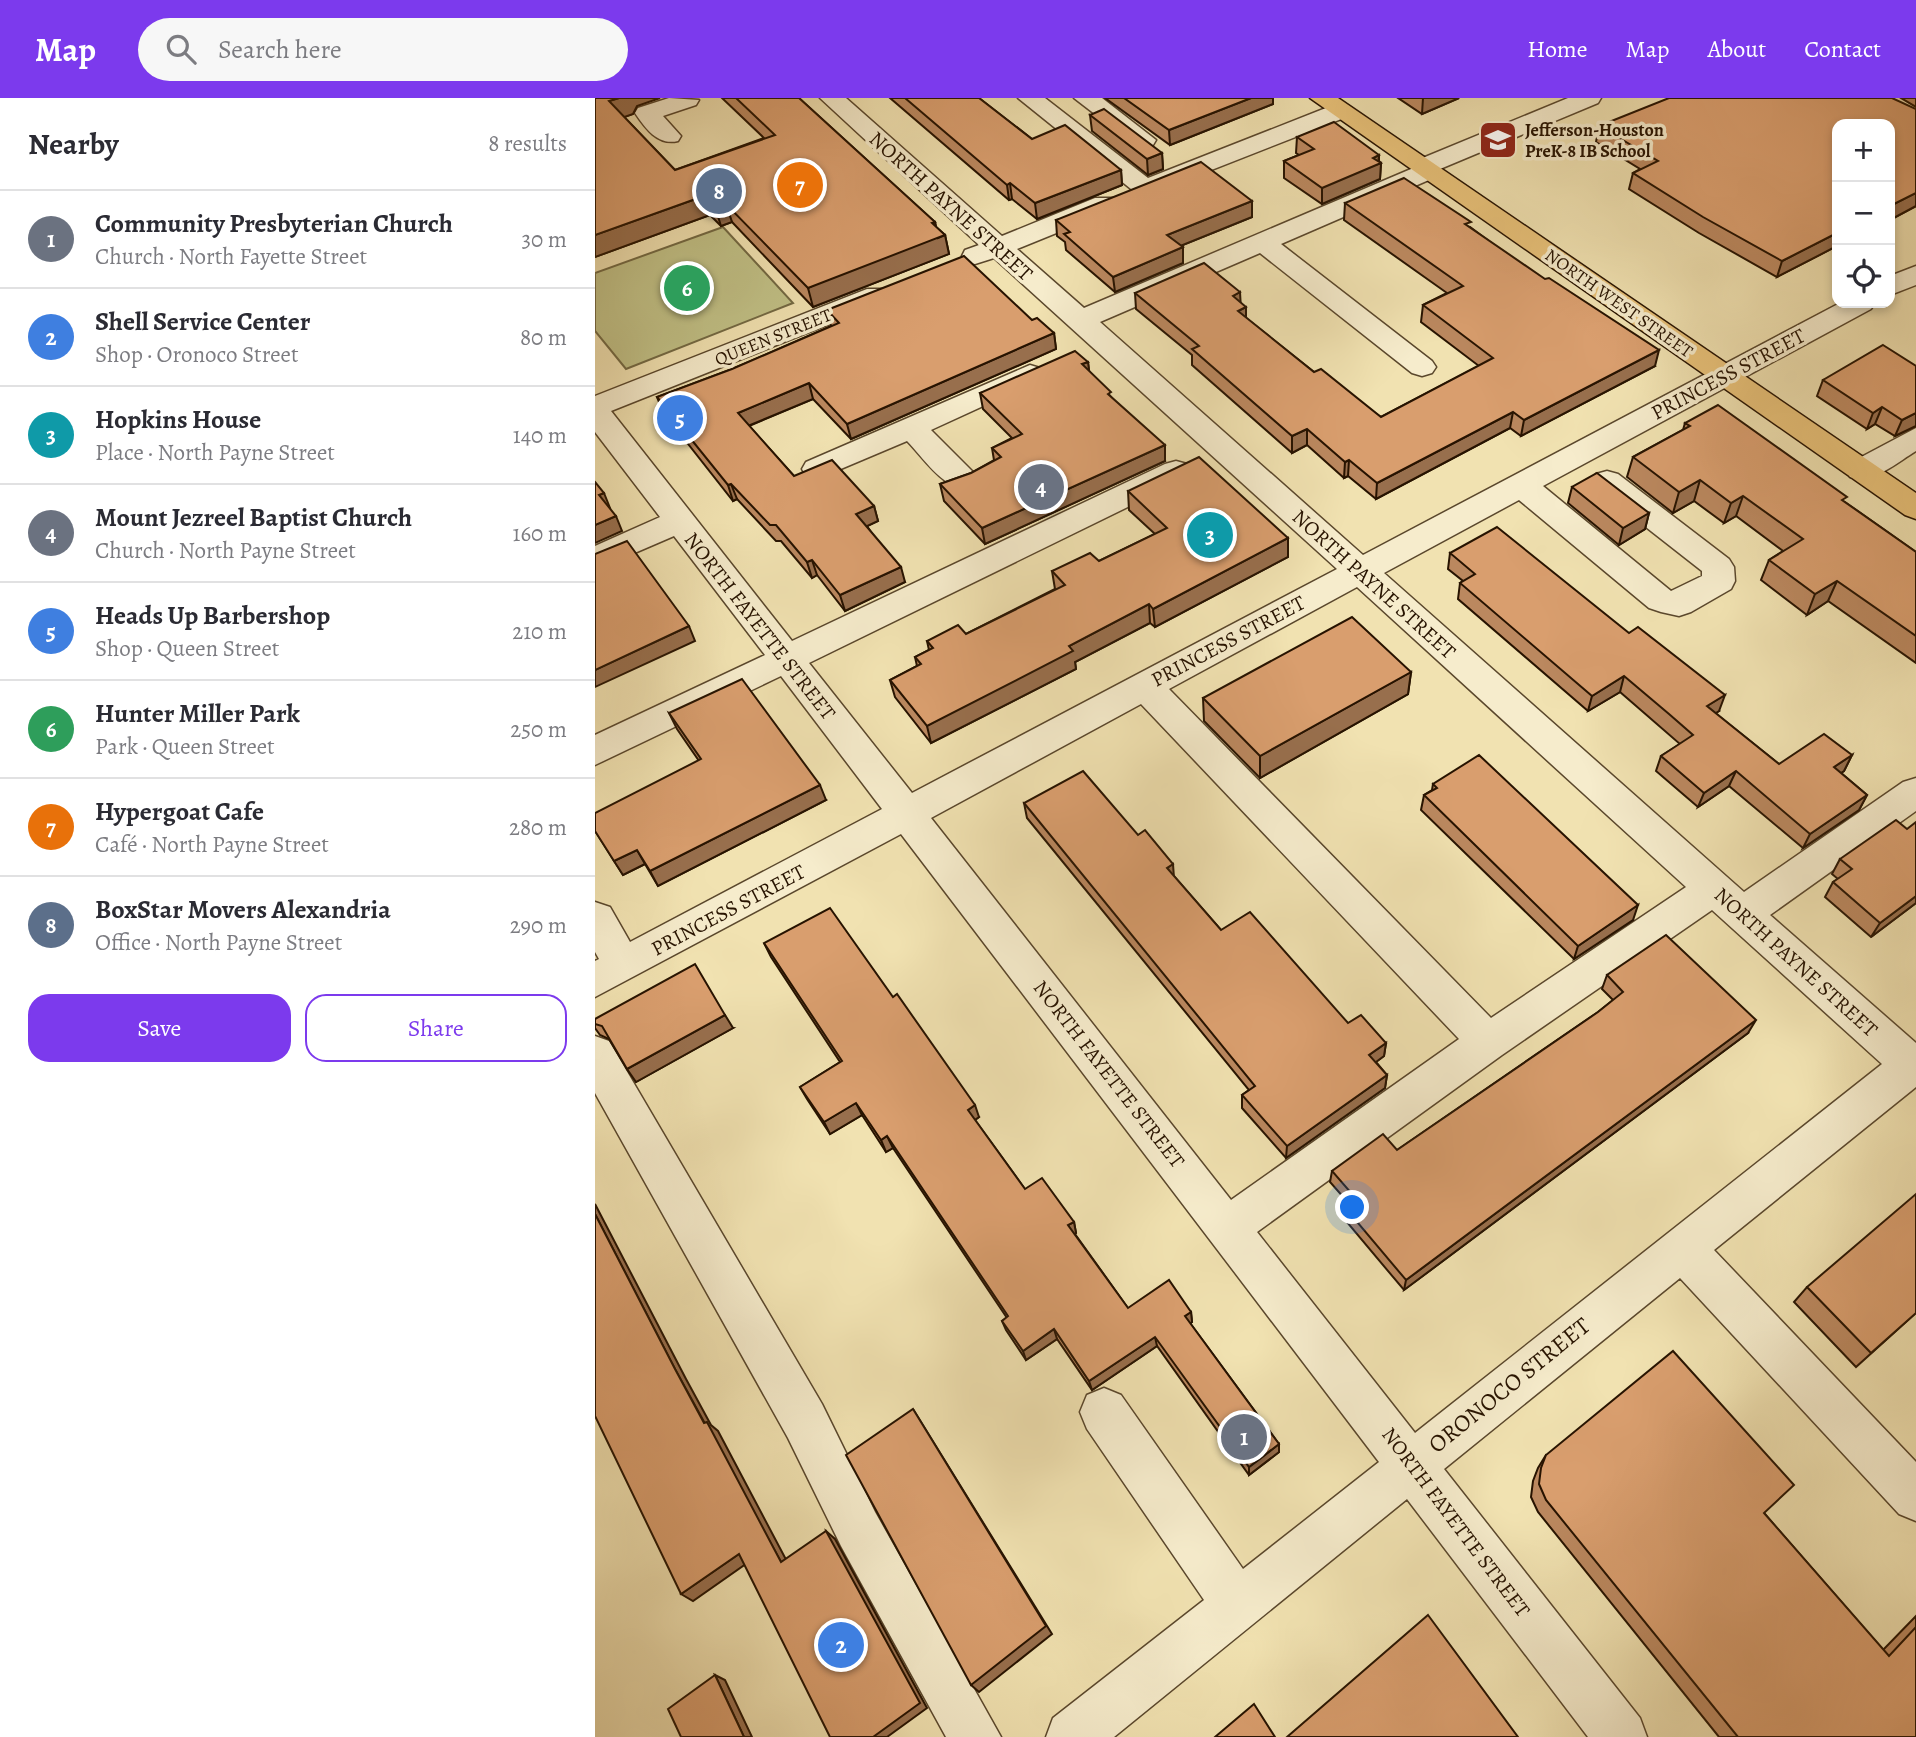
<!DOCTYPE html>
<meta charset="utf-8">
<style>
:root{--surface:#fff;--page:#f7f7f7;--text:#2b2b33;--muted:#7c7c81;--line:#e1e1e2;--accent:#7c3aed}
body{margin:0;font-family:Alegreya,serif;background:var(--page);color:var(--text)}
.controls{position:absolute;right:21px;top:21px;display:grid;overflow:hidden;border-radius:14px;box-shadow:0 4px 10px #0003}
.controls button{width:63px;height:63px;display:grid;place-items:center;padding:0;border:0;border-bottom:2px solid var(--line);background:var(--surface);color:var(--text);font:35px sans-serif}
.you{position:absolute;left:758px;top:1110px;width:24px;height:24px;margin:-18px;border:5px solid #fff;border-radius:50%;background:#1a73e8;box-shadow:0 0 0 10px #1a73e833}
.badge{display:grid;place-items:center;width:46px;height:46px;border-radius:50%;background:var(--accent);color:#fff;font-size:23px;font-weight:700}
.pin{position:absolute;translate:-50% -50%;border:4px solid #fff;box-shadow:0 2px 7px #0006}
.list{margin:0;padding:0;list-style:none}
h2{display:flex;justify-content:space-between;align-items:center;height:91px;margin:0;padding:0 28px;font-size:30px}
h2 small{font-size:23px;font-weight:400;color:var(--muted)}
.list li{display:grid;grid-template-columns:46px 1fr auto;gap:21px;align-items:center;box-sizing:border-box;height:98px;padding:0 28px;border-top:2px solid var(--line)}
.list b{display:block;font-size:26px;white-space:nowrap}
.list p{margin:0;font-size:23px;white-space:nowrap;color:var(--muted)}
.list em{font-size:23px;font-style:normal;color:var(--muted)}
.actions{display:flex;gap:14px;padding:21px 28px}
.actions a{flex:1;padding:16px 0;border:2px solid var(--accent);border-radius:21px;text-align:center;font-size:24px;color:var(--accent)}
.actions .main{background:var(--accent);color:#fff}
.icon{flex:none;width:38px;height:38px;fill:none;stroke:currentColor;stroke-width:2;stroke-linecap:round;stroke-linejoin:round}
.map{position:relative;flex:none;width:1321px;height:1639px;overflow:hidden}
header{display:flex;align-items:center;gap:42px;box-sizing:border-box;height:98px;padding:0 35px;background:var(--accent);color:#fff}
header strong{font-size:33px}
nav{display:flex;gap:38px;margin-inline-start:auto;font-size:24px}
.search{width:490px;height:63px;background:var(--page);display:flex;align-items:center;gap:18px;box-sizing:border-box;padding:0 24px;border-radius:38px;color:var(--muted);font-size:26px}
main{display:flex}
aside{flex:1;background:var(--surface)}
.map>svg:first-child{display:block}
.green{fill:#c1c187;stroke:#746a44;stroke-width:2}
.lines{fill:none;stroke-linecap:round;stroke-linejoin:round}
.minor-casing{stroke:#5a472c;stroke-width:3}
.major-casing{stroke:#271300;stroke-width:3}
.minor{fill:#f6eccc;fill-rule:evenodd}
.major{fill:#e8c178;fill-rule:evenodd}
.wall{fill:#bb885f;stroke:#271300;stroke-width:2}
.shaded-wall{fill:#986f4d;stroke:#271300;stroke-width:2}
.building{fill:#d99e6e;stroke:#271300;stroke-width:2}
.labels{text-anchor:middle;stroke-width:7;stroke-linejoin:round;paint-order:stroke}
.far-poi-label{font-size:18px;font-weight:bold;fill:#271300;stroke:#f6eccc;text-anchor:start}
.far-street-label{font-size:18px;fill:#271300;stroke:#f6eccc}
.street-label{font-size:21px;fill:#271300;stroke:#f6eccc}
.near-street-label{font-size:24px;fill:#271300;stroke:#f6eccc}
</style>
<header>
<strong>Map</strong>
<div class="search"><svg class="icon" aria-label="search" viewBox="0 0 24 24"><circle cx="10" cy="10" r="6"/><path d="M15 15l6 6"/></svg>Search here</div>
<nav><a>Home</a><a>Map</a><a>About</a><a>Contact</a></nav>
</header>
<main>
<aside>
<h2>Nearby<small>8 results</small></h2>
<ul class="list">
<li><span class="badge" style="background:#6b7280">1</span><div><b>Community Presbyterian Church</b><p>Church · North Fayette Street</p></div><em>30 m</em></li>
<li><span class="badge" style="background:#3f7fe0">2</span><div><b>Shell Service Center</b><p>Shop · Oronoco Street</p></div><em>80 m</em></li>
<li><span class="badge" style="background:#0f9aa8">3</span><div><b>Hopkins House</b><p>Place · North Payne Street</p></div><em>140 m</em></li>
<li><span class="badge" style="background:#6b7280">4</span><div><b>Mount Jezreel Baptist Church</b><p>Church · North Payne Street</p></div><em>160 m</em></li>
<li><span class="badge" style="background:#3f7fe0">5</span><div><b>Heads Up Barbershop</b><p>Shop · Queen Street</p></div><em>210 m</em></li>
<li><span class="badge" style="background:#2e9e5b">6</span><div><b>Hunter Miller Park</b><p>Park · Queen Street</p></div><em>250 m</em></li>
<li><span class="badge" style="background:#e8710a">7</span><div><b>Hypergoat Cafe</b><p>Café · North Payne Street</p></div><em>280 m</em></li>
<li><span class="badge" style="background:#5c6f8a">8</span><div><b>BoxStar Movers Alexandria</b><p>Office · North Payne Street</p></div><em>290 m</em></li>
</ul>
<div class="actions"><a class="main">Save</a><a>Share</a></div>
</aside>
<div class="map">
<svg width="1321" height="1639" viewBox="0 0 1321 1639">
<rect width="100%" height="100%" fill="#f1e2b1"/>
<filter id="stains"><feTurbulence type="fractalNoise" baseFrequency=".00286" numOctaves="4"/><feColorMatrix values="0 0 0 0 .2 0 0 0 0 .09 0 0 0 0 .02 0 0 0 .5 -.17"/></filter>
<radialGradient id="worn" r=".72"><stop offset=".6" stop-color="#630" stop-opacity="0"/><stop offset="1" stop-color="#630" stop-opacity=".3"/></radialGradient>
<path class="green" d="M128 129 198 205 31 271 0 233V175Z"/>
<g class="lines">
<defs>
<g id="minor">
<path d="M74 0 104 2 101 7 68 18 86 38 83 43C63 48 50 30 40 15L43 10Z"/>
<path d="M225 0H251L407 138 500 100H518L522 106 518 112 422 151 489 210 816 71 818 64 973 0H1006L1003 5 845 71 843 78 686 146 837 263 841 269 837 275 827 278 817 275 665 155 505 224 768 457 1245 205H1280L1276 211 948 388 1076 493 1107 478V473L1001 390 997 383 1001 376 1012 373 1023 376 1134 461 1139 469 1140 483 1136 491 1096 514 1084 518 1066 514 1054 510 924 402 789 475 1149 794 1308 684 1321 680V713L1175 817 1321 945V989L1119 1152 1321 1364V1423L1304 1416 1085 1180 849 1371 1045 1620 1052 1639H993L812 1401 519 1639H451L458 1620 609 1502 492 1331 485 1314 492 1297 509 1290 526 1297 648 1471 784 1364 306 736 0 899V863L4 861 0 854V804L15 809 35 844 287 711 186 578 0 667V637L170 557 79 438 0 472V448L65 419 0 334V298L272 191H292L296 197 292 203 16 313 197 543 570 366 581 363 592 366 596 373 592 380 214 565 317 695 742 471 399 160 380 166 370 164 367 158 370 152 384 147ZM762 489 1091 789 896 920 574 591ZM546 606 864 941 636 1102 336 720ZM1117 812 1287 966 820 1335 662 1134 907 957Z"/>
<path d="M423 0H450L553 80 736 8H754L757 13 754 18 550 98 541 95Z"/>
<path d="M479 0H507L561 42 558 47H540Z"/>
<path d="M1321 168V187L1295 197V178Z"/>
<path d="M435 267 445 270 450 276 445 282 336 332 379 375 383 382 379 389C351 397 330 361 312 343L222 381 211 378 207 371 211 364Z"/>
<path d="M1321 330V353C1301 365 1279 386 1255 379L1251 372 1255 365Z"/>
<path d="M0 938 14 943 227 1306 280 1414 406 1639H351L246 1448 193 1340 0 995Z"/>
</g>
<path id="major" d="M715 0H743L1321 395V421L1310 417Z"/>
</defs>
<use href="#minor" class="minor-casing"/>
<use href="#major" class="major-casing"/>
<use href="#minor" class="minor"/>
<use href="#major" class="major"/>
</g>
<g class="wall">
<path d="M0 0 42 8 38 16 29 19 80 72 169 40 127 0H204L340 124 341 129 350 137 354 156 218 209 137 124 126 128 115 117 0 159Z"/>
<path d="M295 0H384L437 41 526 72 527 87 442 121 417 101 414 102Z"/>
<path d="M510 0H678V6L575 47Z"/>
<path d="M803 0H864L827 16Z"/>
<path d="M1306 0H1321V9Z"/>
<path d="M1321 11V108L1295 122 1242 26V148L1182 179 1104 135 1034 91 1038 75 1045 71 1001 44 1004 28Z"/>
<path d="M495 17 567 55 568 71 553 77 497 33Z"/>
<path d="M702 39 784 57V63L786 65 785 81 727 106 689 80V63L704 57 701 55Z"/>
<path d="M657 103V119L585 148 588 149V165L520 194 471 152 470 144 462 138 461 122Z"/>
<path d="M750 105 875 129 1060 268 926 338 915 330 781 401 753 378 749 380 712 347 697 355 597 267V257L541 211 540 195 645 204 651 220 719 274 786 319 884 268 826 224 828 207 852 195 749 122Z"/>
<path d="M232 212 437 222 459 235 461 251 256 341 218 301 154 328 199 378 279 408 283 423 272 428 310 484 250 513 222 477 217 480 186 443H181L142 401 138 403 68 314 62 299 137 271 236 228Z"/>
<path d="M493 264 494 273 570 363 390 446 349 403 345 386 376 375 399 362 397 350 417 340 388 311 385 295Z"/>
<path d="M1321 268V328L1300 338 1280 326 1272 331 1222 298 1228 282Z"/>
<path d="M1090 325 1250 404 1321 454V565L1233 503 1212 517 1166 482 1174 462 1188 453 1141 418 1129 425 1099 403 1078 415 1032 379 1038 359 1088 332Z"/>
<path d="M977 389 1054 415 1050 431 1024 447 973 405Z"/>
<path d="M533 393 693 440V459L560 529 555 525 480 564 481 571 336 645 300 599 295 582 322 568 320 559 334 552 332 543 371 536 460 491 457 473 504 463 560 436 534 412Z"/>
<path d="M855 455 1124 613 1120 615 1184 666 1257 657 1249 673 1246 675 1272 697 1264 712 1208 750 1134 688 1103 709 1061 673 1066 658 1085 646 1025 594 993 613 863 501 865 485 868 483 853 471Z"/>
<path d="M816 574 813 596 665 680 609 623 608 600Z"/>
<path d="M74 615 231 702 63 788 50 766 28 777 0 733 104 663 82 631Z"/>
<path d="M838 686 1038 822 979 861 826 712 829 697 837 692Z"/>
<path d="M429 705 543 737 626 832 753 925 791 945 789 958 781 964 792 977 790 990 691 1060 647 1010V997L654 992 432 720Z"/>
<path d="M1245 761 1321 805 1276 839 1230 799 1238 784 1243 781 1237 776Z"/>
<path d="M169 845 384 1019 380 1022 430 1091 479 1124 481 1135 480 1136 533 1210 596 1214 597 1224 595 1225 684 1346V1354L654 1377 562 1248 497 1292 462 1241 431 1262 411 1232 407 1223 412 1220 298 1050 291 1054 267 1017 235 1036 212 1001 205 989 245 964 176 859Z"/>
<path d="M1012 877 1153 935 809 1192 751 1123 752 1112 757 1109 735 1084 737 1073 802 1052 1003 914 1018 902 1007 891Z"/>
<path d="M0 921 138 930 41 984 32 971 14 941 5 937 0 930Z"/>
<path d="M1212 1189 1321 1215 1261 1269 1199 1204Z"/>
<path d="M951 1357 1169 1415 1288 1552 1321 1518V1639H1124L943 1414 936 1399 938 1383 943 1370Z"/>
</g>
<g class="shaded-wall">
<path d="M24 0H65L42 8 38 16 21 22 14 3Z"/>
<path d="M656 0H678V6L575 47 574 32Z"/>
<path d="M828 0H864L827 16Z"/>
<path d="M567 55 568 71 553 77 552 61Z"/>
<path d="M784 57 783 66 786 65 785 81 727 106V90L778 60Z"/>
<path d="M526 72 527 87 442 121 440 105Z"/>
<path d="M415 85 417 101 414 102 412 87Z"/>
<path d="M1321 95V108L1295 122V108Z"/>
<path d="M109 98 115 117 0 159V137Z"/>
<path d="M657 103V119L573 153 572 137Z"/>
<path d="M131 106 137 124 126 128 120 109Z"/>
<path d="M340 124 343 140 350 137 354 156 218 209 213 190Z"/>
<path d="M1242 135V148L1182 179 1187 163Z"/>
<path d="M588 149V165L520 194 518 179Z"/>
<path d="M645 194 646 211 638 198Z"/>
<path d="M651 209V226L643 213Z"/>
<path d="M459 235 461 251 256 341 252 326Z"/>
<path d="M1064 252 1060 268 926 338 929 322Z"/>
<path d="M493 264 495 280 487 266Z"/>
<path d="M214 285 218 301 148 330 143 315Z"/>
<path d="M1287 309 1280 326 1272 331 1278 315Z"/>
<path d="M918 314 915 330 781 401 782 385Z"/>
<path d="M1321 315V328L1300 338 1307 322Z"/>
<path d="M712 331V347L697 355V338Z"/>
<path d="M570 347V363L390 446 387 430Z"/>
<path d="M754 362 753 378 749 380 750 364Z"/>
<path d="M1105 382 1099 403 1078 415 1084 394Z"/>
<path d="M136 386 142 401 138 403 133 387Z"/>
<path d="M9 395 15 410 11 411 4 397Z"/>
<path d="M1148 398 1141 418 1129 425 1136 405Z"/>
<path d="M279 408 283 423 266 431 261 416Z"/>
<path d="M1054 415 1050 431 1024 447 1028 430Z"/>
<path d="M21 418 27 433 0 445V427Z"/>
<path d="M693 440V459L560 529 558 511Z"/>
<path d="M217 462 222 477 217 480 212 464Z"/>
<path d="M306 469 310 484 250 513 245 497Z"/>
<path d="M1242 483 1233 503 1212 517 1220 496Z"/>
<path d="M554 506 555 525 480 564 481 571 336 645 332 628 474 548Z"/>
<path d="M94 528 100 543 0 589V572Z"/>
<path d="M816 574 813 596 665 680V658Z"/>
<path d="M1029 578 1025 594 993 613 997 598Z"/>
<path d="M1130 597 1124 613 1107 624 1112 608Z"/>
<path d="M1257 657 1249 673 1232 684 1239 669Z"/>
<path d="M1141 673 1134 688 1103 709 1109 695Z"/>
<path d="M225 687 231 702 63 788 55 773Z"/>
<path d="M1272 697 1264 712 1208 750 1215 736Z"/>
<path d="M42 752 50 766 28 777 19 763Z"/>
<path d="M578 766 579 780 572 770Z"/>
<path d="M1321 798V805L1276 839 1285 825Z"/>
<path d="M1043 807 1038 822 979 861 983 848Z"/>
<path d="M130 917 138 930 41 984 32 971Z"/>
<path d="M1161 922 1153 935 809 1192 811 1182Z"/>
<path d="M791 945 789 958 773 970 774 957Z"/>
<path d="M792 977 790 990 691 1060 692 1048Z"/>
<path d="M261 1005 267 1017 235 1036 229 1024Z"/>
<path d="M380 1007 384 1019 377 1024 373 1012Z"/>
<path d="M292 1038 298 1050 291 1054 286 1042Z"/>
<path d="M0 1106 91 1281 116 1327 123 1333 196 1471 186 1464 80 1271 0 1116Z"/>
<path d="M479 1124 481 1135 476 1138 473 1127Z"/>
<path d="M596 1214 597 1224 591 1228 590 1218Z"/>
<path d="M459 1231 462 1241 431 1262 428 1253Z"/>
<path d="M560 1239 562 1248 497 1292 494 1283Z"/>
<path d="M318 1311 457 1536 384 1594 376 1587Z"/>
<path d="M684 1346V1354L654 1377V1369Z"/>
<path d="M231 1433 240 1441 332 1610 292 1639H278Z"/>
<path d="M144 1456 155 1463 98 1503 86 1496Z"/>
<path d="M120 1577 130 1582 157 1639H149Z"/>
</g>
<g class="building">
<path d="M0 0H24L14 3 80 72 180 37 141 0H204L340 124 337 125 350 137 213 190 131 106 120 109 109 98 0 137Z"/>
<path d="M310 0H384L437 41 470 27 526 72 440 105 415 85 412 87Z"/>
<path d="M529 0H656L574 32Z"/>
<path d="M1074 0H1297L1321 11V95L1295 108V26H1242V135L1187 163 1108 119 1038 75 1063 63 1004 28Z"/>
<path d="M509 11 567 55 552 61 495 17Z"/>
<path d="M739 24 784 57 778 60 786 65 727 90 689 63 719 51 702 39Z"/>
<path d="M606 64 657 103 572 137 588 149 518 179 469 136 475 134 461 122Z"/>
<path d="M809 80 876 124 870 126 950 181 954 180 1064 252 929 322 918 314 782 385 754 362 750 364 712 331 697 338 597 251 604 248 540 195 609 165 645 194 638 198 651 209 643 213 719 274 726 271 786 319 898 260 828 207 868 188 750 105Z"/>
<path d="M369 158 437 222 442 220 459 235 252 326 214 285 143 315 199 378 237 362 279 408 261 416 306 469 245 497 217 462 212 464 181 427H175L136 386 133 387 62 299 137 271 244 225 232 212Z"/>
<path d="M1288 247 1321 268V315L1307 322 1287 309 1278 315 1228 282Z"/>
<path d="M480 253 493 264 487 266 516 294 513 296 570 347 387 430 345 386 376 375 406 359 397 350 427 336 385 295Z"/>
<path d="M1123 307 1252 399 1247 402 1321 454V538L1242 483 1220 496 1174 462 1208 441 1148 398 1136 405 1105 382 1084 394 1038 359 1095 328 1090 325Z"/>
<path d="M604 359 693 440 558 511 554 506 474 548 478 553 332 628 295 582 326 566 320 559 338 550 332 543 363 527 371 536 470 487 457 473 495 455 504 463 572 430 533 393Z"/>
<path d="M1002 375 1054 415 1028 430 977 389Z"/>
<path d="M0 384 9 395 4 397 21 418 0 427Z"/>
<path d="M902 429 1034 535 1043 529 1130 597 1112 608 1184 666 1229 636 1257 657 1239 669 1272 697 1215 736 1141 673 1109 695 1066 658 1098 637 1074 616 1029 578 997 598 865 485 880 476 855 455Z"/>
<path d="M32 443 94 528 0 572V456Z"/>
<path d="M757 519 816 574 665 658 608 600Z"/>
<path d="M147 581 225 687 55 773 42 752 19 763 0 733V715L106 661 74 615Z"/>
<path d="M884 657 1043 807 983 848 829 697 842 690 838 686Z"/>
<path d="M488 673 543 737 550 732 578 766 572 770 626 832 655 814 753 925 766 917 791 945 774 957 792 977 692 1048 647 997 660 988 429 705Z"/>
<path d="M1301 722 1312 731 1321 724V798L1285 825 1238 784 1257 771 1245 761Z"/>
<path d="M235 810 298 899 302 896 380 1007 373 1012 430 1091 447 1080 479 1124 473 1127 533 1210 574 1182 596 1214 590 1218 684 1346 654 1369 560 1239 494 1283 459 1231 428 1253 407 1223 413 1218 292 1038 286 1042 261 1005 229 1024 205 989 247 963 169 845Z"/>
<path d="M1071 837 1161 922 811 1182 752 1112 764 1104 737 1073 788 1036 802 1052 1003 914 1028 894 1012 877Z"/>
<path d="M100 866 130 917 32 971 7 928 0 926V921Z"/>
<path d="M1321 1096V1215L1276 1255 1212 1189Z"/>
<path d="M0 1116 80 1271 109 1325 112 1324 186 1464 231 1433 325 1605 278 1639H235L144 1456 86 1496 0 1318Z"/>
<path d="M1078 1253 1199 1387 1169 1415 1294 1558 1321 1529V1639H1143L951 1402 944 1386 946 1370 951 1357Z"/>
<path d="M318 1311 451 1528 376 1587 251 1357Z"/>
<path d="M833 1517 923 1639H692Z"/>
<path d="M120 1577 149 1639H86L73 1611Z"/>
<path d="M659 1606 680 1639H620Z"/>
</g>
<defs>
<symbol id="school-square" viewBox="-11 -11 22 22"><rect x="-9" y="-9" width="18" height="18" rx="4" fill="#8f2418" stroke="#f6eccc"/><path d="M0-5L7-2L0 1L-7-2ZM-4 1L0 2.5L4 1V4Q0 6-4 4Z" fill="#fff"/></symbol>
</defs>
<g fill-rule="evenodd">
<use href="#school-square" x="881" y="20" width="44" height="44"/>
</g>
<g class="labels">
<g class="far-poi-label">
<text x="930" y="38">Jefferson-Houston<tspan x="930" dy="21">PreK-8 IB School</tspan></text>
</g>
<g class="far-street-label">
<text transform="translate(1024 205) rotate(35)" y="6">NORTH WEST STREET</text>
<text transform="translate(178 239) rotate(-22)" y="6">QUEEN STREET</text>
</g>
<g class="street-label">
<text transform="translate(356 108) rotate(42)" y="7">NORTH PAYNE STREET</text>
<text transform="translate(1133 276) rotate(-28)" y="7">PRINCESS STREET</text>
<text transform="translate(779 486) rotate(42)" y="7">NORTH PAYNE STREET</text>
<text transform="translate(165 528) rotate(52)" y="7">NORTH FAYETTE STREET</text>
<text transform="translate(633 543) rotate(-28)" y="7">PRINCESS STREET</text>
<text transform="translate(133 812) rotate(-28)" y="7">PRINCESS STREET</text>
<text transform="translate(1201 864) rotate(42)" y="7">NORTH PAYNE STREET</text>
<text transform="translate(514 976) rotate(52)" y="7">NORTH FAYETTE STREET</text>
<text transform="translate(861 1424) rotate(53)" y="7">NORTH FAYETTE STREET</text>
</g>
<g class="near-street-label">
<text transform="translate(914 1287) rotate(-39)" y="8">ORONOCO STREET</text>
</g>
</g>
<rect width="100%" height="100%" filter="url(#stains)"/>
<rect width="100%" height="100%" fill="url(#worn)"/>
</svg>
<div class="controls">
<button>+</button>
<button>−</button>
<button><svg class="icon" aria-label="locate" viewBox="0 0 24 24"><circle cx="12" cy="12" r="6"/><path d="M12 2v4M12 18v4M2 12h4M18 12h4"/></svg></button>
</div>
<div class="you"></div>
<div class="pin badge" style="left:649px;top:1339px;background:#6b7280">1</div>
<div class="pin badge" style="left:246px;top:1547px;background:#3f7fe0">2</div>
<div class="pin badge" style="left:615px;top:437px;background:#0f9aa8">3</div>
<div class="pin badge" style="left:446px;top:389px;background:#6b7280">4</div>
<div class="pin badge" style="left:85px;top:320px;background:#3f7fe0">5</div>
<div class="pin badge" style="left:92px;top:190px;background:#2e9e5b">6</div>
<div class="pin badge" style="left:205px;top:87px;background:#e8710a">7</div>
<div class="pin badge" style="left:124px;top:93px;background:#5c6f8a">8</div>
</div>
</main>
